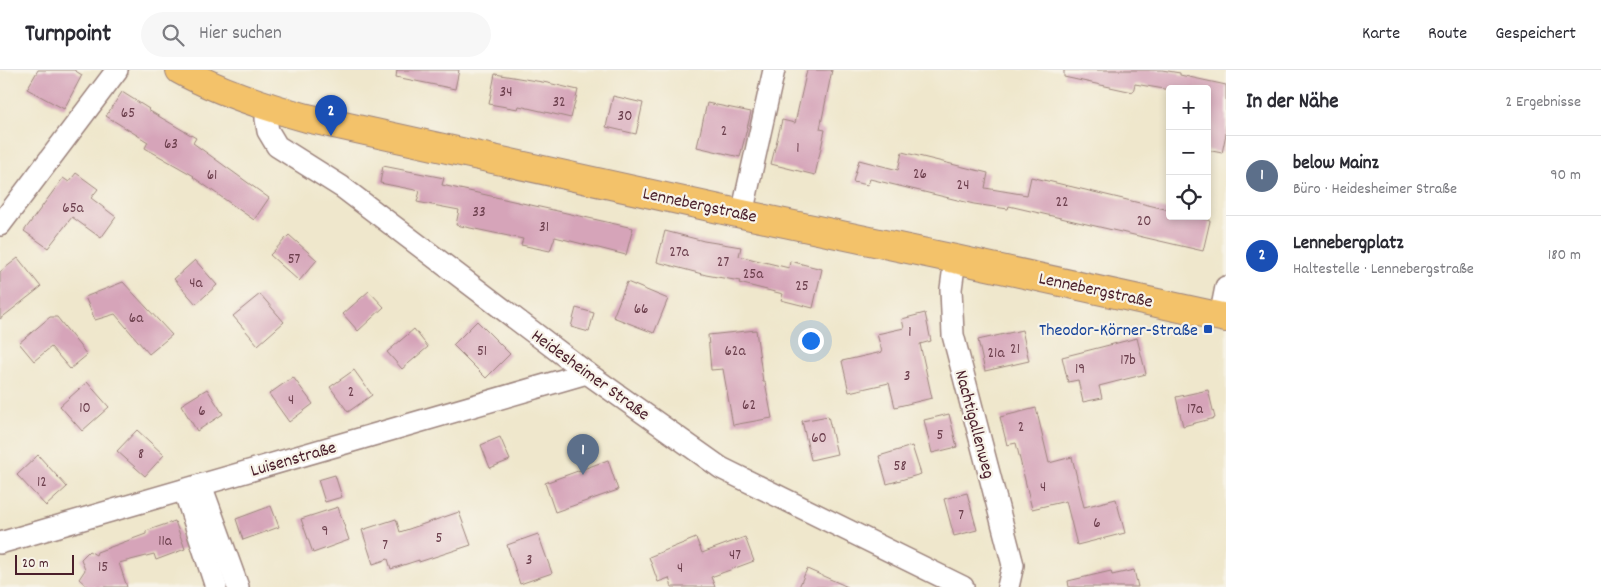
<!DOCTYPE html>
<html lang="de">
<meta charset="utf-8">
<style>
:root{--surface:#fff;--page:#f7f7f7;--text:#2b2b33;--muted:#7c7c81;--line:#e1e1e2;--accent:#d93025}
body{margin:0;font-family:Dekko,sans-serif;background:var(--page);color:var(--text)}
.controls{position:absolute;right:15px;top:15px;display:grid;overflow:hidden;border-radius:5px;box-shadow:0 2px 8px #0003}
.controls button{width:45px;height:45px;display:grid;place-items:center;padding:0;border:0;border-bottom:1px solid var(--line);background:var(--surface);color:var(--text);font:25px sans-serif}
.scale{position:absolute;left:15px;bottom:12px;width:59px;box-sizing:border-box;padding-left:5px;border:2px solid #4a1f2b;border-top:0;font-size:14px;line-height:18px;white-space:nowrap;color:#4a1f2b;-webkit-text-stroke:4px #f7f3e8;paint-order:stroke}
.you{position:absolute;left:810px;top:270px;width:18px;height:18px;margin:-12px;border:4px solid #fff;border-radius:50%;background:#1a73e8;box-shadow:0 0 0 8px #1a73e833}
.badge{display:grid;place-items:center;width:32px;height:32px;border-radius:50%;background:var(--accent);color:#fff;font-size:16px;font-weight:700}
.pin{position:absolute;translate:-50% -41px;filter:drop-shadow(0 1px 2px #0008)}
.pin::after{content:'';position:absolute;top:26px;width:18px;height:15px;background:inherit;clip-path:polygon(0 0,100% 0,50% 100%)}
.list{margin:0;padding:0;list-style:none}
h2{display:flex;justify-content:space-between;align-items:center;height:65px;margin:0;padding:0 20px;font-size:21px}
h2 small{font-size:16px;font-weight:400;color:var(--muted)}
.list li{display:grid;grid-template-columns:32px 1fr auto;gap:15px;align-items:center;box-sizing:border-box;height:80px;padding:0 20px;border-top:1px solid var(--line)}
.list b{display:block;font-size:19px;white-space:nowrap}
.list p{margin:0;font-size:16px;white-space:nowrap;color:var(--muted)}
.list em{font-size:16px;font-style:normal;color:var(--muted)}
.icon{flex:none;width:28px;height:28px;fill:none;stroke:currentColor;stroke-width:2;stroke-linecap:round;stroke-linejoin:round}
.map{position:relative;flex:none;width:1226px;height:517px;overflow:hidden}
header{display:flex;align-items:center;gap:30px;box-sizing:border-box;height:70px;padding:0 25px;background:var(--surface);border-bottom:1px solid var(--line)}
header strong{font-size:24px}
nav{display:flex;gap:28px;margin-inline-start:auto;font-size:18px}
.search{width:350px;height:45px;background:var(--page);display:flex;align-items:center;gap:12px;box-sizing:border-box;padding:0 18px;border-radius:28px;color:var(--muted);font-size:19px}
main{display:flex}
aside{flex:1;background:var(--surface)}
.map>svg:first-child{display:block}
.building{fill:#d6a4b9}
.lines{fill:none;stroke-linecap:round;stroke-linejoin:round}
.minor-casing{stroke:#9c837c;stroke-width:24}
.major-casing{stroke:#9c837c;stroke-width:30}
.minor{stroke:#fff;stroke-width:21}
.major{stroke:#f3c26a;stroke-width:28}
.transit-dot{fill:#1a4fb4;stroke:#f7f3e8;stroke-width:2}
.labels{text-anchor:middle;stroke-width:4.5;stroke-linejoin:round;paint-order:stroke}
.number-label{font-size:15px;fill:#6d404e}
.street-label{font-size:18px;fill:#4a1f2b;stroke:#f7f3e8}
.transit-label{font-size:18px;fill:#164399;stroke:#f7f3e8;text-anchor:end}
</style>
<header>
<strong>Turnpoint</strong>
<div class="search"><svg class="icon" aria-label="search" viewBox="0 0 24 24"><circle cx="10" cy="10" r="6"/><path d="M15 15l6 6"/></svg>Hier suchen</div>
<nav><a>Karte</a><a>Route</a><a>Gespeichert</a></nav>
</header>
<main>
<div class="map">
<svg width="1226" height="517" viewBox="0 0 1226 517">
<rect width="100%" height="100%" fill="#f7f3e8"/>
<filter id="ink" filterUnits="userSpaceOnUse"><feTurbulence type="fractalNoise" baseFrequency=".02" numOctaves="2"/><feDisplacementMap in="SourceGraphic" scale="10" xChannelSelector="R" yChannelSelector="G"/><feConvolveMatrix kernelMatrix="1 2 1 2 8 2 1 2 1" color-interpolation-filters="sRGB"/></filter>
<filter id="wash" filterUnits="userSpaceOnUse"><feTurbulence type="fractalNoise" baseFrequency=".0096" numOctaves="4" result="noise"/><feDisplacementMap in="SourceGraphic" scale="20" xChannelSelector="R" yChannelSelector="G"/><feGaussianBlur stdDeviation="1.12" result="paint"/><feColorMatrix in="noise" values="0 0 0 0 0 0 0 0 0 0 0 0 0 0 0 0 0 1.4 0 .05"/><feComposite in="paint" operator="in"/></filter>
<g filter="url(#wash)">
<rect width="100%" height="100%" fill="#efe7cc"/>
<g id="blocks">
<g class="building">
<path d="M38 0H74L82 5 64 39 27 19Z"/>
<path d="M397 0H459L455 19 396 7Z"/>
<path d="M807 0H832L820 59 825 60 815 105 771 94 782 50 795 53Z"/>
<path d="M1064 0H1162L1180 3V5L1226 15V64L1222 83 1207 80V19H1164L1135 14 1133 22 1064 7Z"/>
<path d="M495 4 548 13 578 20 571 48 519 36 518 39 489 34Z"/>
<path d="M122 22 149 39 148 40 196 68 193 73 269 128 254 150 193 107 194 106 145 78 148 72 106 46Z"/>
<path d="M613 26 643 33 636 64 606 57Z"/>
<path d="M707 33 751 42 740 87 697 77Z"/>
<path d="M902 82 988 103 985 118 1027 125 1031 107 1169 140 1167 146H1193L1210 151 1203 181 1009 136 1008 139 974 134 870 109 868 115 853 112 859 90 898 100Z"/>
<path d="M383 96 444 108 442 115 633 158 626 185 555 167 550 181 521 175 523 169 456 155 459 140 417 132 420 121 380 113Z"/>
<path d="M76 103 98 119 91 128 116 147 101 168 72 147 48 178 24 161 63 108 69 112Z"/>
<path d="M665 161 704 171 741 177 739 186 789 198 790 191 822 199 813 238 781 230 783 224 739 213 740 211 706 205 657 192Z"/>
<path d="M289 165 317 190 299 211 270 185Z"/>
<path d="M18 188 41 217 0 249V202Z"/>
<path d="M195 190 217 215 196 234 174 209Z"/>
<path d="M123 212 172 265 149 284 115 244 95 250 85 227Z"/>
<path d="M627 212 668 229 654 263 613 247Z"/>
<path d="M369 221 384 237 358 261 343 244Z"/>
<path d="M260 224 284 252 258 275 233 246Z"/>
<path d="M576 238 594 243 589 262 571 257Z"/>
<path d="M925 243 931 271 920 274 932 328 895 337 889 313 849 322 842 291 882 282 877 264 904 258 902 249Z"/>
<path d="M50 247H57L87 285 70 299 51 277 34 291 19 273Z"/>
<path d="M477 251 510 284 486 308 453 275Z"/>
<path d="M414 259 428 277 402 299 387 282Z"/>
<path d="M756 260 763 312H765L772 348 733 355 723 299 711 300 708 265Z"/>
<path d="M1022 260 1029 291 985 301 978 270Z"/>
<path d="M1137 268 1146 304 1099 316 1102 328 1083 332 1078 310 1068 312 1062 287Z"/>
<path d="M354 300 372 325 348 342 330 317Z"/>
<path d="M293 307 313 334 289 352 269 324Z"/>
<path d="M87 312 109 337 82 361 60 336Z"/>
<path d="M207 319 223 344 197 361 181 335Z"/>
<path d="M1208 320 1215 348 1183 356 1176 327Z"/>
<path d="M1036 338 1049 393 1072 387 1084 437 1116 429 1125 463 1077 475 1066 431 1032 439 1016 373 1007 375 1000 347Z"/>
<path d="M949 344 957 377 932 383 924 350Z"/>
<path d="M828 346 837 384 811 390 802 351Z"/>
<path d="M137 360 164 385 145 406 117 381Z"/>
<path d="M500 367 510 390 490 398 481 375Z"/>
<path d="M912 376 921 404 887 414 879 386Z"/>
<path d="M38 385 67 417 46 436 17 405Z"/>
<path d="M608 390 618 420 555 442 545 413Z"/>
<path d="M335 405 342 427 325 432 318 410Z"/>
<path d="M967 423 977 460 954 466 944 429Z"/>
<path d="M271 436 279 457 243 470 236 449Z"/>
<path d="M338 437 349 470 313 483 301 449Z"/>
<path d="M459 442 471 475 419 492V490L391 499 388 489 373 494 362 460 396 449 400 462Z"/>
<path d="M175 451 185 479 156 490 154 484 119 493 127 517H88L79 509 85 500 81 489 89 481 96 485 97 482 146 464V461Z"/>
<path d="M538 464 552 503 520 514 507 475Z"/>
<path d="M745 467 754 491 711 507 715 517H672L669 508 658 512 649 487 696 468 702 483Z"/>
<path d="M807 499 848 517H799Z"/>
<path d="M1134 500 1138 517H1069L1068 511 1111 501 1112 505Z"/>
</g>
</g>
</g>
<g filter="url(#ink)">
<use href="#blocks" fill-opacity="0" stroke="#9c837c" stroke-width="1"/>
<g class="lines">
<defs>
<g id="minor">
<path d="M268 37 266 49 268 61 277 76 342 117 587 303 721 398 963 517"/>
<path d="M742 144 774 0"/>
<path d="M0 155 117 0"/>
<path d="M955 189 951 219 953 265 1013 495 1008 517"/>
<path d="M1220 247 1226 217"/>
<path d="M201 415 238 517"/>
<path d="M184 420 216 517"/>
<path d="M0 473 587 303"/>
</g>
<path id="major" d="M180 0C220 22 263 36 307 48L742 144 955 189 1226 248"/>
</defs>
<use href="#minor" class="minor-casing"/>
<use href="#major" class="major-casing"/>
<use href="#minor" class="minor"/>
<use href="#major" class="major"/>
</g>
</g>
<rect class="transit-dot" x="1203" y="254" width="10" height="10" rx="2.5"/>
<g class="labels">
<g class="number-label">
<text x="506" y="26">34</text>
<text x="559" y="36">32</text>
<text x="128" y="47">65</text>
<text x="625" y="50">30</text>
<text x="724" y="65">2</text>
<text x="171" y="78">63</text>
<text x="798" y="82">1</text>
<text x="920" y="108">26</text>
<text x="212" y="109">61</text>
<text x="963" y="119">24</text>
<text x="1062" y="136">22</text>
<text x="73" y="142">65a</text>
<text x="479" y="146">33</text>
<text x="1144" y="155">20</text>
<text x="544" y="161">31</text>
<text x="679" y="186">27a</text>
<text x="294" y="193">57</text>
<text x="723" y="196">27</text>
<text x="753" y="208">25a</text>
<text x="196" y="217">4a</text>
<text x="802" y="220">25</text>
<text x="641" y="243">66</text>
<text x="136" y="252">6a</text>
<text x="910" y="266">1</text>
<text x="1015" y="283">21</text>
<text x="482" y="285">51</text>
<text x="735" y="285">62a</text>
<text x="996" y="287">21a</text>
<text x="1128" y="294">17b</text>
<text x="1080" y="303">19</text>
<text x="907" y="310">3</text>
<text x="351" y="326">2</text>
<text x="291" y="334">4</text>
<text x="749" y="339">62</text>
<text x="85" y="342">10</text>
<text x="1195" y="343">17a</text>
<text x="202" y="345">6</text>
<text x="1021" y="361">2</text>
<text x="940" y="369">5</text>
<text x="819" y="372">60</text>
<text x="141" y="388">8</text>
<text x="900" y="400">58</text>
<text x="42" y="416">12</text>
<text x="1043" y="421">4</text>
<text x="961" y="449">7</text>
<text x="1097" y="457">6</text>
<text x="325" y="465">9</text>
<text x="439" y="472">5</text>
<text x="165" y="475">11a</text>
<text x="385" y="479">7</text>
<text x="735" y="489">47</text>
<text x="529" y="494">3</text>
<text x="103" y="501">15</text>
<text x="680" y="502">4</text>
</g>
<g class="street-label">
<text transform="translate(700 134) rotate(12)" y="6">Lennebergstraße</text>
<text transform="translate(1096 219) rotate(12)" y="6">Lennebergstraße</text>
<text transform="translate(591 304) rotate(36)" y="6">Heidesheimer Straße</text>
<text transform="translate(976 354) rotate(75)" y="6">Nachtigallenweg</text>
<text transform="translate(293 388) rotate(-16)" y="6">Luisenstraße</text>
</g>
<g class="transit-label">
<text x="1198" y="265">Theodor-Körner-Straße</text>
</g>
</g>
</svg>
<div class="controls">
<button>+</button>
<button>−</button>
<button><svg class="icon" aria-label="locate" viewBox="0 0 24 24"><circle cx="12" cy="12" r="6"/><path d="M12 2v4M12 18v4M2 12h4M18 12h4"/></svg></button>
</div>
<div class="scale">20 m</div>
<div class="you"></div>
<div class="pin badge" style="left:583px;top:405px;background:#5c6f8a">1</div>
<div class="pin badge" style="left:331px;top:66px;background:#1a4fb4">2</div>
</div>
<aside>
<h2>In der Nähe<small>2 Ergebnisse</small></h2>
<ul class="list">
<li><span class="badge" style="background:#5c6f8a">1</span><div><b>below Mainz</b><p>Büro · Heidesheimer Straße</p></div><em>90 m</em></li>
<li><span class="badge" style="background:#1a4fb4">2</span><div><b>Lennebergplatz</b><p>Haltestelle · Lennebergstraße</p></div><em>180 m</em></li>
</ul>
</aside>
</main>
